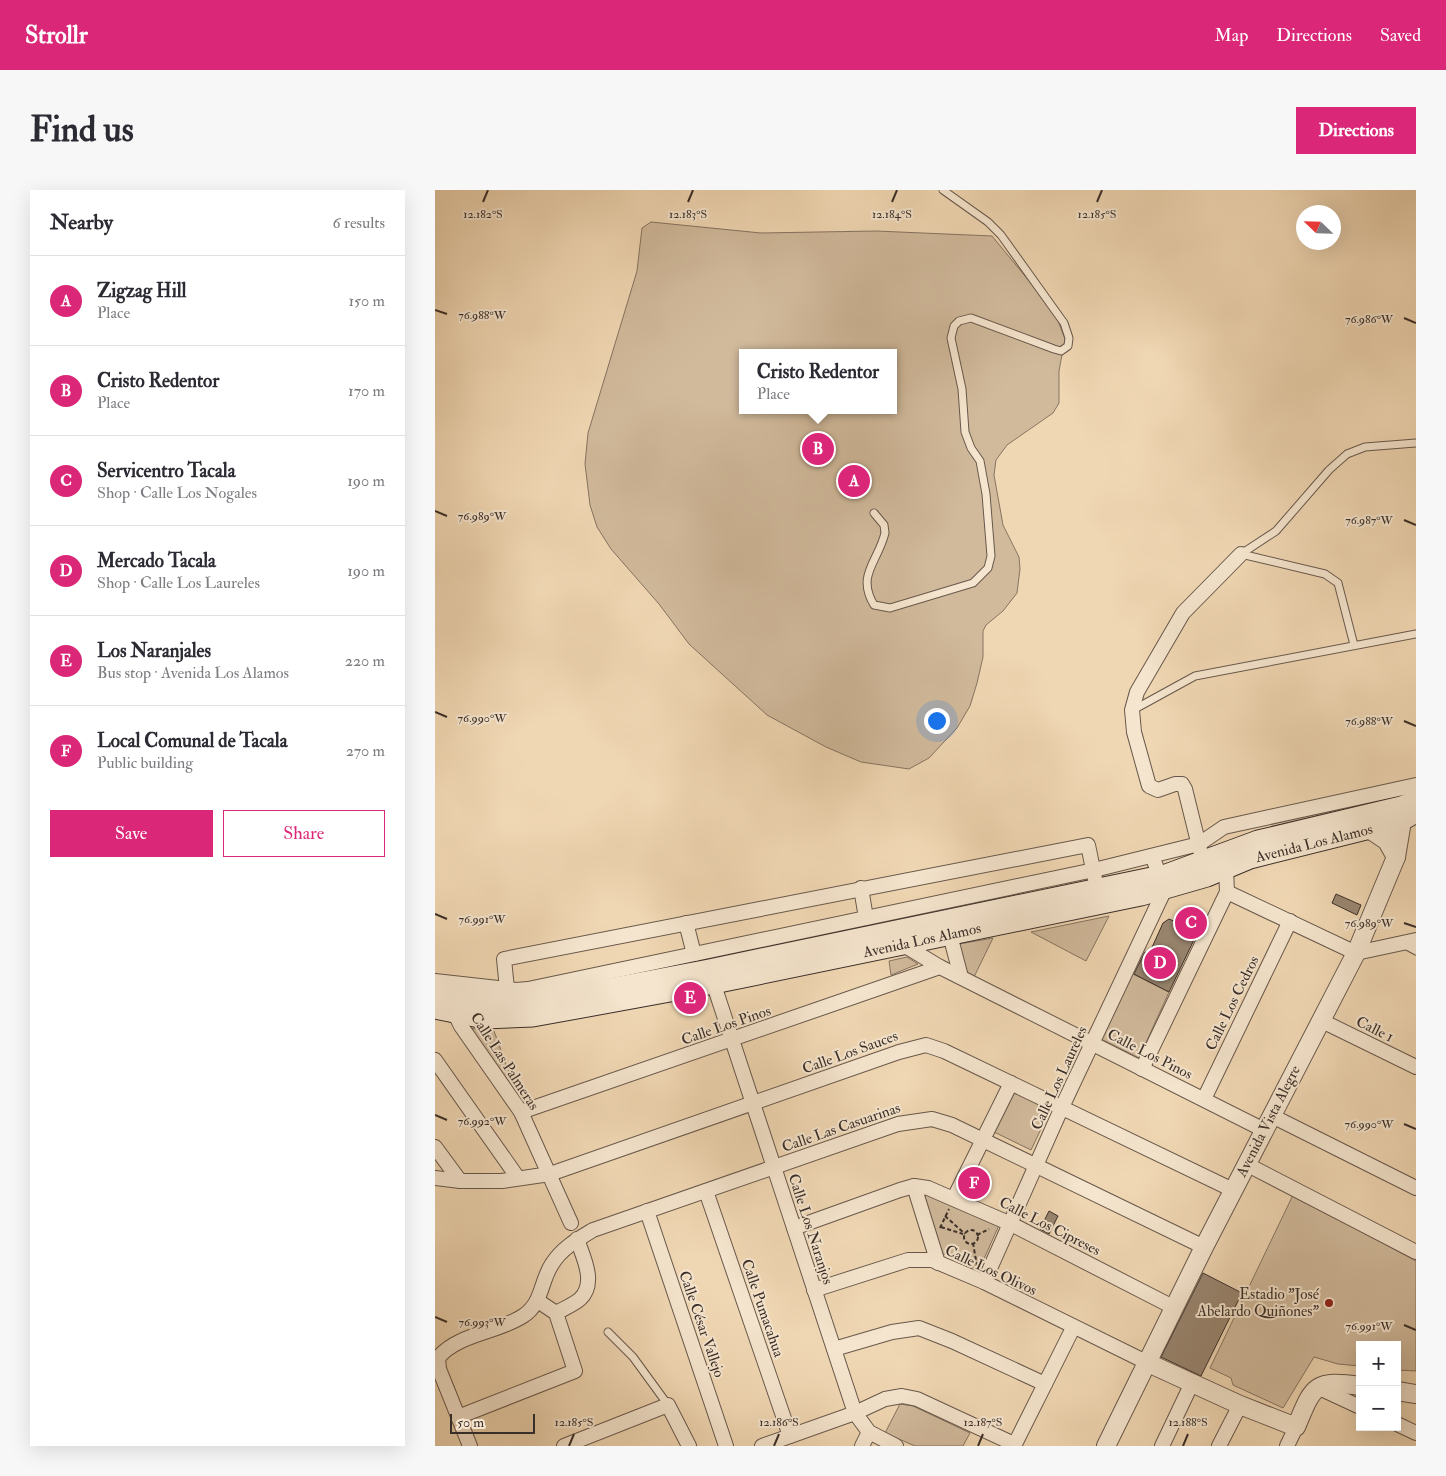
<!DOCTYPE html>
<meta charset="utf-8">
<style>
:root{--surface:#fff;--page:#f7f7f7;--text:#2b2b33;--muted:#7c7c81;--line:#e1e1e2;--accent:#db2777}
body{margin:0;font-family:"IM FELL Double Pica",serif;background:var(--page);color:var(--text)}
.controls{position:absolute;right:15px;bottom:15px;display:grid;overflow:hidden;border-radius:0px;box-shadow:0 5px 20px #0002}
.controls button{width:45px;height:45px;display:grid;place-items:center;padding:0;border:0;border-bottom:1px solid var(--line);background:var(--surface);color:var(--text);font:25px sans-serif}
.compass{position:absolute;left:861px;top:15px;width:45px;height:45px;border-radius:50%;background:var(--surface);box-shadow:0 5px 20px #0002;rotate:293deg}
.scale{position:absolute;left:15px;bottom:12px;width:85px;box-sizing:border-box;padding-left:5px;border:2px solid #3a2e29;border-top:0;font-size:14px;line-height:18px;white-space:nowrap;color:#3a2e29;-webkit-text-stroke:4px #f5e5ce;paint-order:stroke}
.you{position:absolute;left:501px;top:530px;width:18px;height:18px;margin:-12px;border:4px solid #fff;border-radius:50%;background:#1a73e8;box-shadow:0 0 0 8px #1a73e833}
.badge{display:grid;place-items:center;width:32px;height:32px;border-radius:50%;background:var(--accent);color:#fff;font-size:16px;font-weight:700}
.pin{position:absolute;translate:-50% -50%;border:2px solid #fff;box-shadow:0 1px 5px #0006}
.popup{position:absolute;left:304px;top:159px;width:158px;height:65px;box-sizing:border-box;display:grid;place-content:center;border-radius:0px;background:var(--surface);filter:drop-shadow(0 1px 4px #0005);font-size:16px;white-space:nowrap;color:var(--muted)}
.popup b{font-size:19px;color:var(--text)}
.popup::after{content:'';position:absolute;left:50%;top:100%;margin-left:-10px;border:10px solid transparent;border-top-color:var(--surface)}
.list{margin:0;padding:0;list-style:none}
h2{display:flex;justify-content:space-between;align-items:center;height:65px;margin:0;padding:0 20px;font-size:21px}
h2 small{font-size:16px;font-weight:400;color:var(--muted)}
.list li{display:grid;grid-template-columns:32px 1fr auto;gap:15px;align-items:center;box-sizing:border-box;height:90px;padding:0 20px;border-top:1px solid var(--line)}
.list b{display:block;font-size:19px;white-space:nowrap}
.list p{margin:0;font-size:16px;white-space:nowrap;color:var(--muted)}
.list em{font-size:16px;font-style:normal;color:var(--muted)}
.actions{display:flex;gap:10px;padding:15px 20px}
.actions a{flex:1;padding:11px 0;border:1px solid var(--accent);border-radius:0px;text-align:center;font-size:18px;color:var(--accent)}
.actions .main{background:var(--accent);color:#fff}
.map{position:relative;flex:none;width:981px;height:1256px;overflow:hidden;border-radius:0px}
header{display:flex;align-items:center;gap:30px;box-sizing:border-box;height:70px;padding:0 25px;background:var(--accent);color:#fff}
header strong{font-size:24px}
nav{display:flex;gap:28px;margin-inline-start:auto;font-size:18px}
.intro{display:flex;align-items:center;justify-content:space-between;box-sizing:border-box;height:120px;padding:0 30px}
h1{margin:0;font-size:35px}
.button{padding:12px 22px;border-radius:0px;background:var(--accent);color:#fff;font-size:18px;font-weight:700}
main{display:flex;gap:30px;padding:0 30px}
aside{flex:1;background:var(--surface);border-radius:0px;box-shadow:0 5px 20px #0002}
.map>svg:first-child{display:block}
.green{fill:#d1ba9c;stroke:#867462;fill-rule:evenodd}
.building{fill:#998671;stroke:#3a2e29}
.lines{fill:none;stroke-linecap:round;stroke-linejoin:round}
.service-casing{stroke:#68584c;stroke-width:9}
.minor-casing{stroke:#68584c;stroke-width:16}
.tertiary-casing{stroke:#68584c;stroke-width:20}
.secondary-casing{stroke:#3a2e29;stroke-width:21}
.path{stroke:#3a2e29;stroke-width:2;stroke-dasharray:4 2.5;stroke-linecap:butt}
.service{stroke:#f5e5ce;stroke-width:7}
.minor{stroke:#f5e5ce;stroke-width:14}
.tertiary{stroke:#f5e5ce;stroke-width:18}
.secondary{stroke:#f5e5ce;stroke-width:19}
.ticks{fill:none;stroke:#3a2e29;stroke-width:2}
.poi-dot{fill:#8f2418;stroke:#f5e5ce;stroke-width:2}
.labels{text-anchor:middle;stroke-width:4;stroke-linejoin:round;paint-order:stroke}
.street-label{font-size:15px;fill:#3a2e29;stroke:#f5e5ce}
.poi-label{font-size:15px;fill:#3a2e29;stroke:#f5e5ce;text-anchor:end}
.ticks-label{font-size:12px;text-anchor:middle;fill:#3a2e29;stroke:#f5e5ce;stroke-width:4;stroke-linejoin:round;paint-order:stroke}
</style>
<header>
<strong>Strollr</strong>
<nav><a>Map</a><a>Directions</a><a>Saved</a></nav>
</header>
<div class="intro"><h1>Find us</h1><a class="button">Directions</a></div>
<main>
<aside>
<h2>Nearby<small>6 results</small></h2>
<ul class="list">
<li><span class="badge">A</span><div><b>Zigzag Hill</b><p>Place</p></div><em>150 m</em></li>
<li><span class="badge">B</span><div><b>Cristo Redentor</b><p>Place</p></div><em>170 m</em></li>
<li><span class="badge">C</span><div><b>Servicentro Tacala</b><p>Shop · Calle Los Nogales</p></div><em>190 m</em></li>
<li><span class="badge">D</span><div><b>Mercado Tacala</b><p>Shop · Calle Los Laureles</p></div><em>190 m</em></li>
<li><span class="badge">E</span><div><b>Los Naranjales</b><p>Bus stop · Avenida Los Alamos</p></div><em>220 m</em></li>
<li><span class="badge">F</span><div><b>Local Comunal de Tacala</b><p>Public building</p></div><em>270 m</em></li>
</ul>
<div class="actions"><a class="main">Save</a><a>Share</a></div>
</aside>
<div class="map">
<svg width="981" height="1256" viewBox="0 0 981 1256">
<rect width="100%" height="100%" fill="#f0d7b3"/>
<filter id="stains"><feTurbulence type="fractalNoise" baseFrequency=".004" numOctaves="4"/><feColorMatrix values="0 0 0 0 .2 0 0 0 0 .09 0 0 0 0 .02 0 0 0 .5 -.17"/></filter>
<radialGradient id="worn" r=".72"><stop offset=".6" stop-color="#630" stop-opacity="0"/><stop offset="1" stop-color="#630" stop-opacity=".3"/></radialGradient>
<g class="green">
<path d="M216 32 326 43 441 41 557 46 613 114 623 131 630 149 624 181V213L618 223 572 255 561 270 559 285 568 335 584 367 585 379 582 403 568 421 551 435 548 441V467L542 493 535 516 522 538 494 568 474 579 426 572 391 557 332 525 254 454 224 414 176 359 162 337 155 315 150 274 153 243 202 81 207 38ZM308 163H458V220H308Z"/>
<path d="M674 726 651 771 596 742Z"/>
<path d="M558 748 539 787 530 781 524 754Z"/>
<path d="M472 767 483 774 456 785 454 771Z"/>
<path d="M696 783 734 802 704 868 666 849Z"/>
<path d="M34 838 59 841 84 910Z"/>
<path d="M577 898 617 916 596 960 557 941Z"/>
<path d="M485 1002 565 1033 544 1080 503 1061Z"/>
<path d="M858 1005 981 1071V1181L962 1180V1155H925V1176L903 1174 879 1167 848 1218 798 1195 796 1188 775 1178Z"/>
<path d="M465 1214 478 1216 535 1243 528 1256H480L450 1243Z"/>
</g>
<g class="building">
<path d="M901 704 926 715 922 725 897 713Z"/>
<path d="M750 725 767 733 734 802 699 784 710 762 714 764 728 733 734 729 746 734Z"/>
<path d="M614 1021 623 1026 614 1044 605 1039Z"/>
<path d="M768 1083 807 1103 766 1186 726 1167Z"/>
</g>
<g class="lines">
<defs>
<g id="service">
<path d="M439 323 449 335 450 343C443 372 421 385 439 415L455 418 538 393 553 378 556 366 551 304 545 271 536 258 530 242 527 199 516 148 519 136 524 131 536 128 619 159 626 161 633 156 634 148 629 133 566 45 553 32 508 0"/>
<path d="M806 364 841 341 894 280 912 264 930 257 981 253"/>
<path d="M806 364 890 384 903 393 919 455"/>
<path d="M698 520 760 486 981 444"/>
<path d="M968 754 981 761"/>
<path d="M173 1142 198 1167 233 1215"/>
</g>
<g id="minor">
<path d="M765 660 750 599 747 594H740L723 600 714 596 699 542 697 520 702 502 748 423 806 364"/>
<path d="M426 698 431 728"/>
<path d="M792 702 921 763 981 750"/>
<path d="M251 733 259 764"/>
<path d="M515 745 526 787"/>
<path d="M467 754 505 777 829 940"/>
<path d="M276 786 420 1223 434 1242 461 1256"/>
<path d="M0 791 81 800 93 799 659 680 764 654 789 637 981 595"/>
<path d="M72 799 69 769 653 655 660 689"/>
<path d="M21 816 20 824 26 836 86 922 136 1033"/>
<path d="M885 830 981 877"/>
<path d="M0 870 83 988"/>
<path d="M707 879 792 702 791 679"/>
<path d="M769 909 855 731"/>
<path d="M86 922 505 777"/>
<path d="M837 926 981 998"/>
<path d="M0 957 25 991"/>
<path d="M811 974 981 1062"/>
<path d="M0 988 25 991H67L115 984 464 862 491 855 509 861 798 1000"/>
<path d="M479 996 503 1073"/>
<path d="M271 1001 355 1246"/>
<path d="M519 1008 576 893"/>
<path d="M212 1021 291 1256"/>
<path d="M359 1038 465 1000 479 996 493 998 576 1034 738 1117"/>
<path d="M549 1092 627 917 730 699 717 666"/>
<path d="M379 1100 473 1070H497L549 1092 711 1172"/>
<path d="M121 1123C128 1119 138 1115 145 1109 162 1093 148 1067 142 1049"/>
<path d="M399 1159 457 1142 484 1138 517 1151 610 1194"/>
<path d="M882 1197 925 1217"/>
<path d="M23 1227 140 1181 121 1123 103 1111"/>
<path d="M962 1234 981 1243"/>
<path d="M35 1256 4 1179 3 1168C22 1144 62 1143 88 1126 108 1113 105 1092 117 1074 127 1058 143 1049 158 1040L463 934 497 929 517 935 769 1057"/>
<path d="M129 1256 233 1215 254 1256"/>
<path d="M327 1256 420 1223 450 1209 467 1206 482 1209 579 1254"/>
<path d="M427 1256 434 1242"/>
<path d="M579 1256 638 1138"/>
<path d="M727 1256 757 1193"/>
<path d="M784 1256 805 1215"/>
<path d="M852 1256 861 1237"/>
</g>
<g id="tertiary">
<path d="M934 639 952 651 961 667"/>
<path d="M711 1172 805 1215 861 1237C878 1197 878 1189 925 1196"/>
<path d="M962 1201 981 1204"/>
<path d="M671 1256 769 1057 921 763 961 667 967 631 966 617"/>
</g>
<g id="secondary">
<path d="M0 804 38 811 101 812 274 779 731 684 823 650 966 616 981 610"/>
<path d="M0 819 49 829 98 827 279 794 706 706 772 687 815 669 967 631 981 623"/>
</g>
</defs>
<use href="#service" class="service-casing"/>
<use href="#minor" class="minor-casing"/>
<use href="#tertiary" class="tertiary-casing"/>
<use href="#secondary" class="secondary-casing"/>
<g class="path">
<path d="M510 1026 530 1044"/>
<path d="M506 1037 528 1044"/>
<path d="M505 1038 514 1019"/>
<circle cx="536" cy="1047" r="7"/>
<path d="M542 1045 554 1039"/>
<path d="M538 1053 542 1076"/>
</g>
<use href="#service" class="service"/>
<use href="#minor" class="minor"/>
<use href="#tertiary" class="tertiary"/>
<use href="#secondary" class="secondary"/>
</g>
<path class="ticks" d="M48 12 53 0M253 12 258 0M457 12 462 0M662 12 667 0M0 120 12 124M969 128 981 133M0 321 12 326M969 330 981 335M0 522 12 527M969 531 981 536M0 724 12 729M969 733 981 737M0 925 12 930M969 934 981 939M0 1127 12 1132M969 1135 981 1140M134 1256 139 1244M339 1256 344 1244M543 1256 548 1244M748 1256 753 1244"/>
<circle class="poi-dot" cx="894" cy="1113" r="5"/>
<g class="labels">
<g class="street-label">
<text transform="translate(879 653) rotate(-14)" y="5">Avenida Los Alamos</text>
<text transform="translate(487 750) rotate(-12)" y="5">Avenida Los Alamos</text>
<text transform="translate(797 813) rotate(-64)" y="5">Calle Los Cedros</text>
<text transform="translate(291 835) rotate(-19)" y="5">Calle Los Pinos</text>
<text transform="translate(940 839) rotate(26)" y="5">Calle 1</text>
<text transform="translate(415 862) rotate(-20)" y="5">Calle Los Sauces</text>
<text transform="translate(715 864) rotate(27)" y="5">Calle Los Pinos</text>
<text transform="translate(70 871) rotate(57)" y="5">Calle Las Palmeras</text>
<text transform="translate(624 888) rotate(-65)" y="5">Calle Los Laureles</text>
<text transform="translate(833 931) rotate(-63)" y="5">Avenida Vista Alegre</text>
<text transform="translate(406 937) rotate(-19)" y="5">Calle Las Casuarinas</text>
<text transform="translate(615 1036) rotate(27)" y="5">Calle Los Cipreses</text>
<text transform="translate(376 1039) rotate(72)" y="5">Calle Los Naranjos</text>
<text transform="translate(556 1080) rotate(25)" y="5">Calle Los Olivos</text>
<text transform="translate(328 1118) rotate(71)" y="5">Calle Pumacahua</text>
<text transform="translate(267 1134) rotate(71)" y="5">Calle César Vallejo</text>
</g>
<g class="poi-label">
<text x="884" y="1109">Estadio "José<tspan x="884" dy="17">Abelardo Quiñones"</tspan></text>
</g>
</g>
<g class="ticks-label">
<text x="48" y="28">12.182°S</text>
<text x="253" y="28">12.183°S</text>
<text x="662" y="28">12.185°S</text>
<text x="457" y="28">12.184°S</text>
<text x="47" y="129">76.988°W</text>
<text x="934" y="133">76.986°W</text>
<text x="47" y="330">76.989°W</text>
<text x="934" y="334">76.987°W</text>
<text x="47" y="532">76.990°W</text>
<text x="934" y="535">76.988°W</text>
<text x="47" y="733">76.991°W</text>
<text x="934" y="737">76.989°W</text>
<text x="47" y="935">76.992°W</text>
<text x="934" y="938">76.990°W</text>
<text x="47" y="1136">76.993°W</text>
<text x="934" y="1140">76.991°W</text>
<text x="139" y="1236">12.185°S</text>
<text x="344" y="1236">12.186°S</text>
<text x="548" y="1236">12.187°S</text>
<text x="753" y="1236">12.188°S</text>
</g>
<rect width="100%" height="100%" filter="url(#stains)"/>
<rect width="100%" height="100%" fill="url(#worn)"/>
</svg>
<div class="controls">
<button>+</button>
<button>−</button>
</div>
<svg class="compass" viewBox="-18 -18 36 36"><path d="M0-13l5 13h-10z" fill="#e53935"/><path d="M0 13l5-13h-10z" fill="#7c7c81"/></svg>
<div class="scale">50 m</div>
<div class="you"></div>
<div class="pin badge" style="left:419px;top:291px">A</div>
<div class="pin badge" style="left:383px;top:259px">B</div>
<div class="popup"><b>Cristo Redentor</b>Place</div>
<div class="pin badge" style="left:756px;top:733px">C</div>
<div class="pin badge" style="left:725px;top:773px">D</div>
<div class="pin badge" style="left:255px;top:808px">E</div>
<div class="pin badge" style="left:539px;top:993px">F</div>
</div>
</main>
